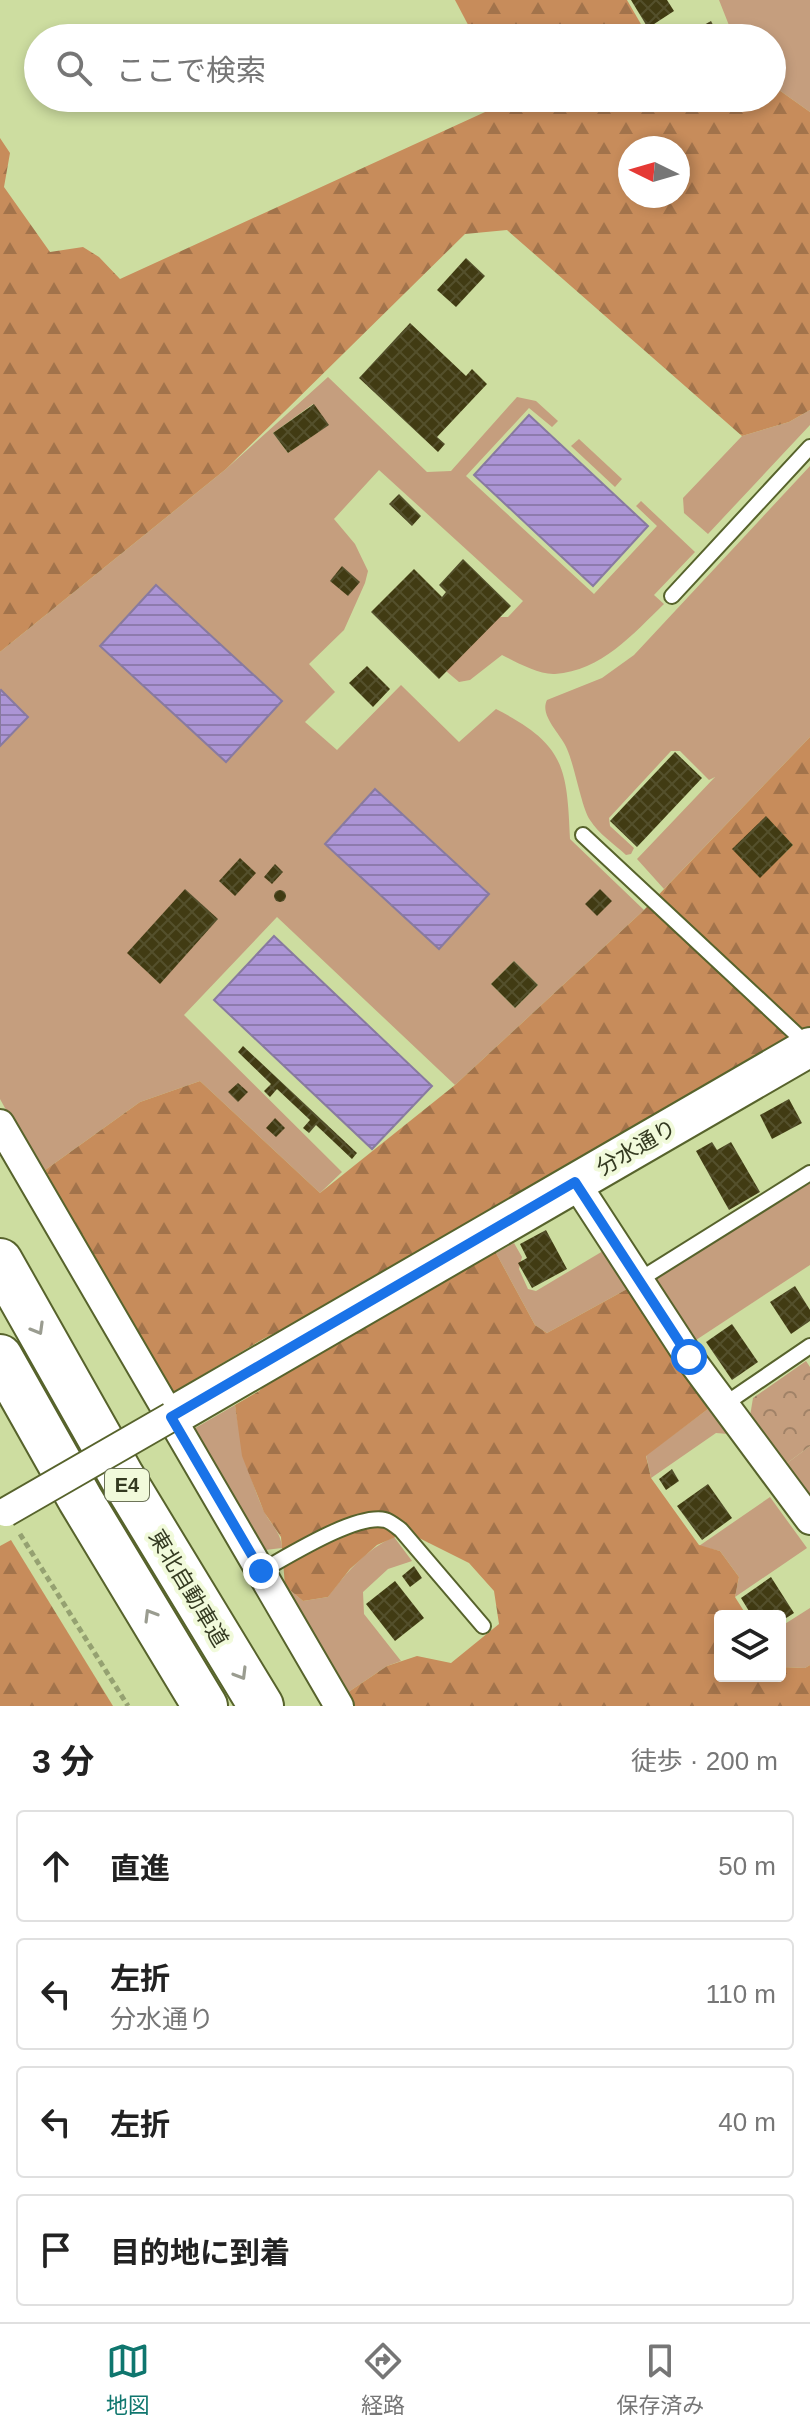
<!DOCTYPE html>
<html lang="ja">
<meta charset="utf-8">
<style>
:root{--surface:#fff;--page:#f6f6f6;--text:#222;--muted:#767676;--line:#e0e0e0;--accent:#0f766e}
body{margin:0;font-family:Arial,"Noto Sans JP",sans-serif;background:var(--page);color:var(--text)}
.controls{position:absolute;right:24px;bottom:24px;display:grid;overflow:hidden;border-radius:8px;box-shadow:0 4px 12px #0003}
.controls button{width:72px;height:72px;display:grid;place-items:center;padding:0;border:0;border-bottom:2px solid var(--line);background:var(--surface);color:var(--text);font:40px sans-serif}
.compass{position:absolute;left:618px;top:136px;width:72px;height:72px;border-radius:50%;background:var(--surface);box-shadow:0 4px 12px #0003;rotate:275deg}
.stop{position:absolute;width:24px;height:24px;margin:-18px;border:6px solid #1a73e8;border-radius:50%;background:#fff}
.stop.end{background:#1a73e8;border-color:#fff;box-shadow:0 2px 8px #0008}
.list{margin:0;padding:0;list-style:none}
h2{display:flex;justify-content:space-between;align-items:center;height:104px;margin:0;padding:0 32px;font-size:34px}
h2 small{font-size:26px;font-weight:400;color:var(--muted)}
.list li{display:grid;grid-template-columns:52px 1fr auto;gap:24px;align-items:center;box-sizing:border-box;height:112px;margin:0 16px 16px;padding:0 16px;border:2px solid var(--line);border-radius:8px}
.list b{display:block;font-size:30px;white-space:nowrap}
.list p{margin:0;font-size:26px;white-space:nowrap;color:var(--muted)}
.list em{font-size:26px;font-style:normal;color:var(--muted)}
.icon{flex:none;width:44px;height:44px;fill:none;stroke:currentColor;stroke-width:2;stroke-linecap:round;stroke-linejoin:round}
.map{position:relative;flex:none;width:810px;height:1706px;overflow:hidden}
.search{position:absolute;background:var(--surface);box-shadow:0 4px 12px #0003;left:24px;right:24px;top:24px;height:88px;display:flex;align-items:center;gap:20px;box-sizing:border-box;padding:0 28px;border-radius:44px;color:var(--muted);font-size:30px}
.sheet{height:616px;background:var(--surface)}
nav{display:flex;justify-content:space-around;align-items:center;box-sizing:border-box;height:112px;border-top:2px solid var(--line);background:var(--surface);font-size:22px;color:var(--muted)}
nav a{display:grid;justify-items:center;gap:4px}
nav .on{color:var(--accent)}
.map>svg:first-child{display:block}
.grass{fill:#c59e7e;fill-rule:evenodd}
.forest{fill:url(#forest-firs);fill-rule:evenodd}
.park{fill:url(#park-crowns)}
.water{fill:url(#water-rules);stroke:#887aa0;stroke-width:2}
.building{fill:url(#building-cross-hatch)}
.lines{fill:none;stroke-linecap:round;stroke-linejoin:round}
.lane-casing{stroke:#57632c;stroke-width:18}
.street-casing{stroke:#57632c;stroke-width:32}
.secondary-casing{stroke:#57632c;stroke-width:42}
.highway-casing{stroke:#57632c;stroke-width:48}
.path{stroke:#95a171;stroke-width:5;stroke-dasharray:6 4;stroke-linecap:butt}
.lane{stroke:#fff;stroke-width:14}
.street{stroke:#fff;stroke-width:28}
.secondary{stroke:#fff;stroke-width:38}
.highway{stroke:#fff;stroke-width:44}
.street-bridge-casing{stroke:#57632c;stroke-width:32;stroke-linecap:butt}
.street-bridge{stroke:#fff;stroke-width:28}
.oneway{stroke:#9a9c90}
.route{stroke:#1a73e8;stroke-width:10}
.labels{text-anchor:middle;stroke-width:8;stroke-linejoin:round;paint-order:stroke}
.shield{fill:#f1fadb;stroke:#6d7459;stroke-width:2}
.shield-label{font-size:20px;font-weight:bold;fill:#343a21}
.street-label{font-size:22px;fill:#343a21;stroke:#f1fadb}
</style>
<div class="map">
<svg width="810" height="1706" viewBox="0 0 810 1706">
<defs>
<pattern id="forest-firs" width="22" height="20" patternUnits="userSpaceOnUse" patternTransform="scale(2)"><rect width="22" height="20" fill="#c78c5b"/><path d="M5 1l3.5 6h-7zM16 11l3.5 6h-7z" fill="#a2734b"/></pattern>
<pattern id="park-crowns" width="20" height="18" patternUnits="userSpaceOnUse" patternTransform="scale(2)"><rect width="20" height="18" fill="#c59e7e"/><path d="M2 6a3 3 0 1 1 6 0M12 15a3 3 0 1 1 6 0" fill="none" stroke="#a18267"/></pattern>
<pattern id="water-rules" width="6" height="5" patternUnits="userSpaceOnUse" patternTransform="scale(2)"><rect width="6" height="5" fill="#ac95d6"/><path d="M0 2.5h6" fill="none" stroke="#8d7bad"/></pattern>
<pattern id="building-cross-hatch" width="8" height="8" patternUnits="userSpaceOnUse" patternTransform="scale(2)"><rect width="8" height="8" fill="#413b13"/><path d="M0 0l8 8M0 8l8-8" fill="none" stroke="#54502c"/></pattern>
</defs>
<rect width="100%" height="100%" fill="#cddda0"/>
<g class="grass">
<path d="M719 0H810V112L772 85V38H734Z"/>
<path d="M328 377 427 472 451 471 517 397 536 401 558 421 552 427 529 408 466 476 594 594 657 526 636 506 641 501 695 552 654 595 664 604C633 634 601 671 555 674 539 675 516 662 502 655L470 680 459 682 446 671 499 617H508L523 601 379 470 334 519 355 544 368 571 365 583 344 630 309 664 335 692 305 722 337 750 401 685 459 742 496 709C564 744 567 766 570 839L644 910 455 1085 277 917 184 1015 342 1172 320 1193 200 1081 140 1102 41 1173 0 1099V746L28 717 0 691V652L226 469ZM313 404 328 425 288 453 273 433ZM514 961 538 985 515 1008 491 984Z"/>
<path d="M810 410V425L708 534 684 513 683 498 742 436 789 422Z"/>
<path d="M579 439 622 479 615 487 571 446Z"/>
<path d="M810 466V737L664 889 637 859 715 777 709 780 680 751H671L609 818 610 826 634 848 631 854 626 855C614 844 598 833 590 820 582 809 575 767 567 749 561 734 539 716 547 700L602 678 634 655Z"/>
<path d="M810 1183V1265L693 1342 652 1281Z"/>
<path d="M514 1243 522 1257 519 1269 528 1289 536 1291 603 1251 627 1289 547 1333 535 1325 496 1253Z"/>
<path d="M235 1405C241 1443 247 1472 263 1509 269 1523 281 1531 282 1548L265 1550 255 1544 190 1431Z"/>
<path d="M708 1409 728 1434 716 1433 651 1478 646 1455Z"/>
<path d="M810 1446V1497L786 1464Z"/>
<path d="M770 1497 807 1548 735 1597 739 1577 720 1551 699 1546Z"/>
<path d="M394 1537 412 1561 388 1569 363 1592 364 1614 401 1661 387 1666 347 1693 285 1586 303 1601 328 1597C347 1572 365 1550 394 1537Z"/>
<path d="M810 1608V1665L805 1668 780 1667V1627Z"/>
</g>
<g class="forest">
<path d="M455 0H627L649 38H475Z"/>
<path d="M772 85 810 112V410L789 422 742 436 507 230 465 234 226 469 0 652V138L10 153 4 187 50 252 83 247 99 257 120 279 496 107 499 98H772ZM678 148V196H630V148Z"/>
<path d="M810 737V1031L339 1301 263 1339 167 1396 41 1173 140 1102 200 1081 320 1193 455 1085 644 910ZM766 817 793 845 760 877Z"/>
<path d="M485 1249 496 1253 535 1325 547 1333 627 1289 708 1409 646 1456 651 1478 699 1545 720 1551 739 1577 735 1597 747 1616H720V1676H780V1667L805 1668 810 1665V1706H345L347 1693 387 1666 417 1656 451 1663 499 1624 494 1591 469 1563 407 1532 377 1545 350 1569 328 1597 303 1601 285 1586 281 1537 264 1512 242 1456 235 1405 259 1391 307 1349Z"/>
<path d="M11 1540 113 1706H0V1546Z"/>
</g>
<path class="park" d="M806 1361 810 1367V1446L786 1464 750 1416 753 1398Z"/>
<g class="water">
<path d="M529 415 648 526 593 586 474 475Z"/>
<path d="M156 585 282 701 226 762 100 646Z"/>
<path d="M1 690 28 717 0 746V691Z"/>
<path d="M375 789 489 894 439 949 325 844Z"/>
<path d="M274 936 432 1086 372 1149 214 1000Z"/>
</g>
<g class="building">
<path d="M631 0H667L674 11 648 28Z"/>
<path d="M711 21 720 38H681Z"/>
<path d="M466 258 485 276 456 307 437 290Z"/>
<path d="M410 323 466 376 472 369 487 384 437 437 445 444 438 452 359 378Z"/>
<path d="M314 404 329 425 288 453 273 433Z"/>
<path d="M399 494 421 516 412 526 389 504Z"/>
<path d="M463 559 511 606 439 679 371 612 414 569 442 597 446 592 439 585Z"/>
<path d="M342 566 360 582 348 596 330 581Z"/>
<path d="M367 666 390 689 373 707 349 683Z"/>
<path d="M675 752 702 778 637 847 610 821Z"/>
<path d="M766 816 793 845 760 878 732 849Z"/>
<path d="M240 858 256 873 235 896 219 881Z"/>
<path d="M275 864 283 872 272 884 264 877Z"/>
<path d="M185 889 218 919 160 984 127 953Z"/>
<path d="M600 889 612 901 597 916 585 904Z"/>
<circle cx="280" cy="896" r="6"/>
<path d="M514 961 538 985 515 1008 491 984Z"/>
<path d="M243 1046 357 1153 352 1159 316 1125 309 1133 303 1128 310 1120 277 1089 270 1097 264 1091 271 1084 238 1052Z"/>
<path d="M238 1083 248 1092 238 1102 228 1092Z"/>
<path d="M789 1099 802 1123 772 1139 760 1115Z"/>
<path d="M275 1118 285 1128 276 1137 266 1128Z"/>
<path d="M712 1142 717 1150 731 1142 760 1192 729 1210 696 1151Z"/>
<path d="M546 1230 567 1269 532 1288 518 1263 527 1258 520 1244Z"/>
<path d="M795 1286 810 1310V1321L791 1334 770 1302Z"/>
<path d="M732 1324 758 1362 732 1380 706 1342Z"/>
<path d="M672 1469 679 1481 666 1490 659 1479Z"/>
<path d="M708 1484 732 1518 702 1540 677 1506Z"/>
<path d="M414 1566 422 1578 410 1587 402 1576Z"/>
<path d="M771 1577 794 1613 780 1622V1616H752L741 1598Z"/>
<path d="M395 1581 424 1618 395 1641 366 1604Z"/>
</g>
<g class="lines">
<defs>
<g id="lane">
<path d="M672 596 810 447"/>
<path d="M583 835 810 1047"/>
<path d="M639 1280 810 1173"/>
<path d="M725 1404 810 1346"/>
<path d="M261 1571C287 1557 356 1513 385 1520 390 1521 397 1527 401 1530L483 1626"/>
</g>
<g id="street">
<path d="M0 1124 339 1706"/>
<path d="M575 1182 689 1357 810 1520"/>
</g>
<path id="secondary" d="M171 1417 810 1047"/>
<g id="highway">
<path d="M0 1261 122 1477 261 1706"/>
<path d="M0 1357 80 1499 205 1706"/>
</g>
</defs>
<use href="#lane" class="lane-casing"/>
<use href="#street" class="street-casing"/>
<use href="#secondary" class="secondary-casing"/>
<use href="#highway" class="highway-casing"/>
<path class="path" d="M20 1534 128 1706"/>
<use href="#lane" class="lane"/>
<use href="#street" class="street"/>
<use href="#secondary" class="secondary"/>
<use href="#highway" class="highway"/>
<defs>
<path id="street-bridge" d="M6 1512 171 1417"/>
</defs>
<use href="#street-bridge" class="street-bridge-casing"/>
<use href="#street-bridge" class="street-bridge"/>
</g>
<defs><path id="oneway-chevron" d="M-2-3.5L2.5 0L-2 3.5" fill="none" stroke-width="1.6" stroke-linecap="round" stroke-linejoin="round" transform="scale(2)"/></defs>
<g class="oneway">
<use href="#oneway-chevron" transform="translate(38 1329) rotate(60)"/>
<use href="#oneway-chevron" transform="translate(150 1615) rotate(-121)"/>
<use href="#oneway-chevron" transform="translate(241 1674) rotate(59)"/>
</g>
<g class="lines">
<path class="route" d="M261 1571 171 1417 575 1182 689 1357"/>
</g>
<g class="labels">
<rect class="shield" x="105" y="1469" width="44" height="32" rx="6"/>
<g class="shield-label">
<text x="127" y="1492">E4</text>
</g>
<g class="street-label">
<text transform="translate(636 1147) rotate(-30)" y="8">分水通り</text>
<text transform="translate(189 1588) rotate(59)" y="8">東北自動車道</text>
</g>
</g>
</svg>
<div class="controls">
<button><svg class="icon" aria-label="layers" viewBox="0 0 24 24"><path d="M12 4l9 5-9 5-9-5zM3 14l9 5 9-5"/></svg></button>
</div>
<svg class="compass" viewBox="-18 -18 36 36"><path d="M0-13l5 13h-10z" fill="#e53935"/><path d="M0 13l5-13h-10z" fill="#767676"/></svg>
<div class="stop" style="left:689px;top:1357px"></div>
<div class="stop end" style="left:261px;top:1571px"></div>
<div class="search"><svg class="icon" aria-label="search" viewBox="0 0 24 24"><circle cx="10" cy="10" r="6"/><path d="M15 15l6 6"/></svg>ここで検索</div>
</div>
<section class="sheet">
<h2>3 分<small>徒歩 · 200 m</small></h2>
<ul class="list">
<li><svg class="icon" aria-label="ahead" viewBox="0 0 24 24"><path d="M12 20V5M6 11l6-6 6 6"/></svg><div><b>直進</b></div><em>50 m</em></li>
<li><svg class="icon" aria-label="left" viewBox="0 0 24 24"><path d="M17 20v-9H6M10 6l-5 5 5 5"/></svg><div><b>左折</b><p>分水通り</p></div><em>110 m</em></li>
<li><svg class="icon" aria-label="left" viewBox="0 0 24 24"><path d="M17 20v-9H6M10 6l-5 5 5 5"/></svg><div><b>左折</b></div><em>40 m</em></li>
<li><svg class="icon" aria-label="arrive" viewBox="0 0 24 24"><path d="M6 21V4h12l-3 4 3 4H6"/></svg><div><b>目的地に到着</b></div></li>
</ul>
</section>
<nav>
<a class="on"><svg class="icon" aria-label="map" viewBox="0 0 24 24"><path d="M3 6l6-2 6 2 6-2v14l-6 2-6-2-6 2zM9 4v14M15 6v14"/></svg>地図</a>
<a><svg class="icon" aria-label="directions" viewBox="0 0 24 24"><path d="M12 3l9 9-9 9-9-9zM9 14v-3h6M13 9l2 2-2 2"/></svg>経路</a>
<a><svg class="icon" aria-label="saved" viewBox="0 0 24 24"><path d="M7 4h10v16l-5-4-5 4z"/></svg>保存済み</a>
</nav>
